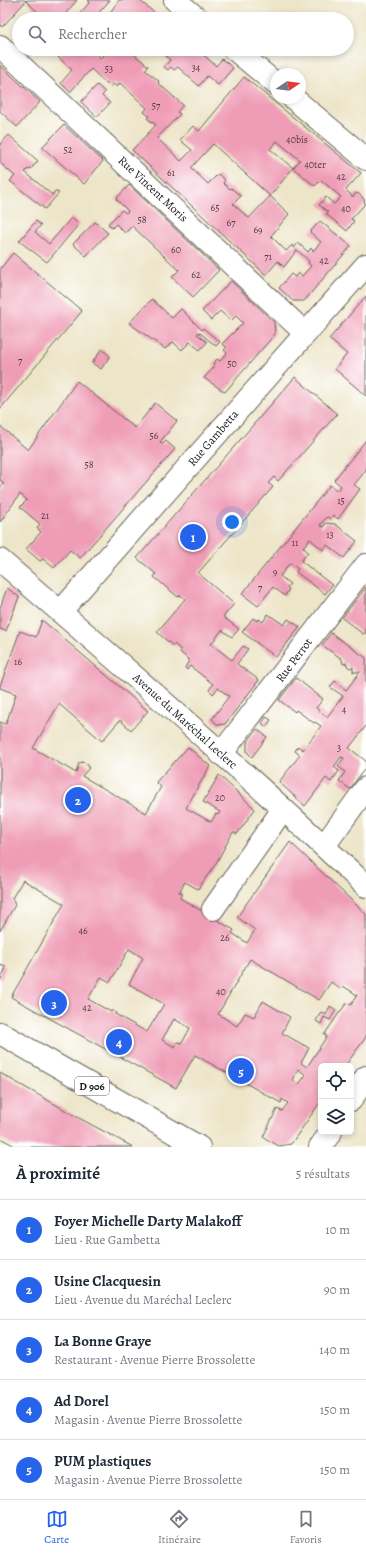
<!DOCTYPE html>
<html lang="fr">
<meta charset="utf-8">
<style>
:root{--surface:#fff;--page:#f6f6f7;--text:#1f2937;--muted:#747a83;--line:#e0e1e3;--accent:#2563eb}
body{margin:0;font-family:Alegreya,serif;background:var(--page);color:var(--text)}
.controls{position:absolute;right:12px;bottom:12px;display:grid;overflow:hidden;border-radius:6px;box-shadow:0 2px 6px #0003}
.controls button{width:36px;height:36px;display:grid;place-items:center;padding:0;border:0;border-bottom:1px solid var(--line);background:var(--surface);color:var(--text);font:20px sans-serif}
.compass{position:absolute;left:270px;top:68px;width:36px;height:36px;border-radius:50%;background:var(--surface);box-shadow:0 2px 6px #0003;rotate:77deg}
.you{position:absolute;left:232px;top:522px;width:14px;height:14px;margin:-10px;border:3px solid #fff;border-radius:50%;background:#1a73e8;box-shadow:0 0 0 6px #1a73e833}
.badge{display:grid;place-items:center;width:26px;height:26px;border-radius:50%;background:var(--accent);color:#fff;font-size:13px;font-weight:700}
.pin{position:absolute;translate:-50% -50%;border:2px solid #fff;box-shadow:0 1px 4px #0006}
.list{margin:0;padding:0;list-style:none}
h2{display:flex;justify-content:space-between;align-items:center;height:52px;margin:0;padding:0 16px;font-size:17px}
h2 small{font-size:13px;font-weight:400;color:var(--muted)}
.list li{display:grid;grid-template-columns:26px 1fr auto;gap:12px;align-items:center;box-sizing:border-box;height:60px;padding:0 16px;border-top:1px solid var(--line)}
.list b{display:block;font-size:15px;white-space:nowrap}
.list p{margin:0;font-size:13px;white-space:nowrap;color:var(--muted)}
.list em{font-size:13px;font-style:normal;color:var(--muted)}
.icon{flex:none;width:22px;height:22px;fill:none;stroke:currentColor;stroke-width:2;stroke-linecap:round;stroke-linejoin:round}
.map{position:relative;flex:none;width:366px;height:1147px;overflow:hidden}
.search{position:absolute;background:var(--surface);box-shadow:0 2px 6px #0003;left:12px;right:12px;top:12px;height:44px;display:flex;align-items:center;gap:10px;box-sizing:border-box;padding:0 14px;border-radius:22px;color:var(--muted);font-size:15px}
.sheet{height:352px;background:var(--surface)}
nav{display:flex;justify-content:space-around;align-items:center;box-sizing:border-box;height:56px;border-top:1px solid var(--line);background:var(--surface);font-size:11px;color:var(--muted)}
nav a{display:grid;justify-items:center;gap:2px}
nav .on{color:var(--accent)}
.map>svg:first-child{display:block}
.building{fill:#ef9cb6;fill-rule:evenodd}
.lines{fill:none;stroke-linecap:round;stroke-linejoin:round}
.street-casing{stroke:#656258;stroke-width:24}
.primary-casing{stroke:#656258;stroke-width:24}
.street{stroke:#fff;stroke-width:22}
.primary{stroke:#fff;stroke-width:22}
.labels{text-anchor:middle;stroke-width:3.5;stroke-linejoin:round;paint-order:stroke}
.number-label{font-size:10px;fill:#513c42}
.shield{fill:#fff;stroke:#606060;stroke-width:1}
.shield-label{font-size:11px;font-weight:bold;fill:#1c1c1c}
.street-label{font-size:12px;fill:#1c1c1c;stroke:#fff}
</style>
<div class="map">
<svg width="366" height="1147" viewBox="0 0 366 1147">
<rect width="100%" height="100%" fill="#fff"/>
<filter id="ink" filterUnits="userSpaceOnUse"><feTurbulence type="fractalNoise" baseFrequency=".025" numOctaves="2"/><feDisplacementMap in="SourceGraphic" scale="8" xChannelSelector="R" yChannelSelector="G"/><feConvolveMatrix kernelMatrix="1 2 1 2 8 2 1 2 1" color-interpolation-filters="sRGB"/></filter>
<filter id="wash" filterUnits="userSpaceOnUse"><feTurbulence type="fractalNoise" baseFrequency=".012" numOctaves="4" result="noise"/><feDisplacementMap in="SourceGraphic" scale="16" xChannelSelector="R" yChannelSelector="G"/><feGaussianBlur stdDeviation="0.9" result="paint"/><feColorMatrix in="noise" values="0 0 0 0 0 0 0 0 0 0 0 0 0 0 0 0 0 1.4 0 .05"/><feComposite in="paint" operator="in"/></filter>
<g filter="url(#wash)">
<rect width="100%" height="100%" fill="#ede5c8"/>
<g id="blocks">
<g class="building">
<path d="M0 0H25L26 1 27 0H77L66 13 73 19H45L26 1 2 27 0 25Z"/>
<path d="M87 0H110L93 19H75L90 2Z"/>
<path d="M119 0H139L162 19H108L106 18Z"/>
<path d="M66 49H91L101 58 103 56 97 50V49H128L148 66 145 70 159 81 158 83 183 105 177 112 180 114 157 138 181 161 192 150 180 140 193 126 199 131 244 77 361 173 346 190 353 197 355 194 358 193 364 199 365 204 351 219 354 221 347 231 326 214 328 212 319 205 326 197 334 204 341 197 321 180 315 186 293 168 270 196 213 144 191 168 208 184 218 174 225 180 223 183 230 189 231 188 241 196 233 204 249 218 270 196 289 214 271 236 286 251 292 245 294 248 298 243 308 252 311 248 313 251 321 242 310 232 320 221 351 246 304 301H293L279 288 291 274 295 277 298 273 302 276 311 266 308 263 309 261 297 250 284 267 278 261 266 275 132 150 156 125 147 118 149 116 144 112 147 108 120 83 117 87 113 84 110 87 91 69 70 92 61 83 72 70 58 57ZM277 141 300 160 293 168 270 149Z"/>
<path d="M162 49H197L216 66 222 59 233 68 218 85 207 76 199 86 178 67 174 70 171 67 168 70 164 67 170 60 160 51Z"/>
<path d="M0 65 40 102 17 127 0 111Z"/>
<path d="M97 85 105 92 102 96 110 103 97 117 81 102Z"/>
<path d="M64 125 103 161 84 184 42 147Z"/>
<path d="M9 135 38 161 30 170 28 169 25 172 52 195 55 191 59 193 45 209 10 181 15 176 0 163V144Z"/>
<path d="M129 185 219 270 193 297 172 277 179 270 132 226 125 233 116 224 112 228 108 224 122 210 126 213 128 211 116 199Z"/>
<path d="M72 217 79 224 47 262 19 241 36 221 41 225 35 232 49 244Z"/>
<path d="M95 222 108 233 86 256 73 244Z"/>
<path d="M13 253 82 311 0 409V269Z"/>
<path d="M231 281 274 322 275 334 225 392 204 378 215 366 213 364 217 359 220 361 227 353 224 350 227 347 222 344 243 323 236 316 231 321 220 311 211 320 202 311Z"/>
<path d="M366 296V396L335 369 347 354 329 339Z"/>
<path d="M152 299 172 318 181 309 202 330 203 328 220 342 216 346 199 332 197 334 207 342 200 350 190 342 182 350 173 342 165 349 129 323Z"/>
<path d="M102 349 110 356 101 369 92 363Z"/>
<path d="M295 377 337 414 278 481 274 477 268 483 273 487 198 573 234 604 223 617 239 629 232 637 222 630 211 644 232 660 243 646 248 649 237 664 259 680 225 724 218 725 212 719 229 696 218 688 213 694 209 690 213 684 190 666 187 670 185 668 189 660 180 652 181 650 174 644 173 646 157 632 185 599 180 595 178 597 154 577 156 574 137 558Z"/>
<path d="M77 381 135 428 155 403 177 421 160 442 163 444 166 441 175 449 80 558 70 550 54 568 43 559 40 561 26 549 41 532 37 528 40 524 20 507 27 500 20 494 0 522V488L4 483 0 480V426L28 450Z"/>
<path d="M366 440V470L354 485 360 489 338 519 333 515 330 519 327 517 320 525 323 527 326 523 335 524 357 541 344 558 327 545 323 550 310 539 303 547 308 552 301 561 332 585 325 594 296 572 298 569 290 563 280 576 290 584 287 587 289 589 285 596 273 587 258 606 242 594 330 485 338 491 341 486 334 480Z"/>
<path d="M366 587V633H365L363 634 342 618Z"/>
<path d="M7 588 19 597 6 631 0 629V608Z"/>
<path d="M268 614 284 625 288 619 300 627 276 657 242 632 253 618 257 621 259 619 263 622Z"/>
<path d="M42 620 148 711 131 730 120 720 102 741 59 704 33 748 76 773 79 763 83 762 88 765 89 768 82 776 146 813 161 787 156 782 188 747 210 766 186 808 211 822 216 814 218 815 220 812 203 802 219 775 255 809 237 834 233 832 215 865 198 889 185 882 179 892 182 893 180 898 234 930 232 933 247 943 255 930 237 917 290 842 366 914V1037L345 1066H321V1101L291 1144 279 1146 263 1137 277 1109 282 1111 288 1103 282 1099 281 1103 195 1055 176 1088 11 997 64 904 23 880 12 898 15 905 0 931V722L6 724 16 694 0 688V686L20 631 36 637ZM129 949 143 958 129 984 164 1004 147 1032 115 1014 116 1013 112 1010 111 1012 88 999 101 977 110 982ZM250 959 319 1000 331 982 340 989 343 986 357 995 351 1005 347 1003 339 1013 324 1035 327 1036 307 1067 301 1063 309 1048 282 1033 290 1017 263 1001 254 1017 245 1013 237 1026 218 1014ZM174 1019 190 1028 182 1043 177 1042 175 1047 162 1040ZM298 1069 306 1075 299 1084 293 1080Z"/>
<path d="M331 633 366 658V726L349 748 366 761V767L350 789 339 781 345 772 338 766 344 758 341 757 334 767 339 771 331 782 326 778 305 806 279 782 300 755 295 751 298 746 303 750 321 726 315 722 314 723 296 710 295 712 279 700 296 678 323 699 316 708 327 717 343 696 330 687 335 681 346 690 360 672H353V667L350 668 347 666V663L343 664 342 659 322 645Z"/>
<path d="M266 717 271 720 266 727 262 723Z"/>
<path d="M257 729 267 737 252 757 247 752V742Z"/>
<path d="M0 965 6 967 0 981Z"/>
<path d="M330 1006 336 1010 330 1020 324 1017 321 1024 316 1021 321 1012 326 1015Z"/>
<path d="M0 1073 79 1118 133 1147H17L0 1138Z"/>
</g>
</g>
</g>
<g filter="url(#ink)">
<use href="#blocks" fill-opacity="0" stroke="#656258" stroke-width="1"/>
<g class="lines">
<defs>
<g id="street">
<path d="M175 0 198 19"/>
<path d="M0 46 305 333"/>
<path d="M234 49 276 84"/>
<path d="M293 98 366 159"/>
<path d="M0 560C124 666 248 774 366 886"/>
<path d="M61 611 366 265"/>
<path d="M221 754 366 565"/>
<path d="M324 846 366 788"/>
<path d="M213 909 283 809"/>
<path d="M351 1100 366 1077"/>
<path d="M320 1147 331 1132"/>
</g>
<path id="primary" d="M0 1033 199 1147"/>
</defs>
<use href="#street" class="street-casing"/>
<use href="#primary" class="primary-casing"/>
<use href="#street" class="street"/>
<use href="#primary" class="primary"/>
</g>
</g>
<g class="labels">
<g class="number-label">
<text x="196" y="71">34</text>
<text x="109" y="72">53</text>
<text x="156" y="109">57</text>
<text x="297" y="143">40bis</text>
<text x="68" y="153">52</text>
<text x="315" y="168">40ter</text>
<text x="171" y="176">61</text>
<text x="341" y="180">42</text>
<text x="215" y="211">65</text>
<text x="346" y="212">40</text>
<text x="142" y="223">58</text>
<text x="231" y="226">67</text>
<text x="258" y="233">69</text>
<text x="176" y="253">60</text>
<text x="268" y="260">71</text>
<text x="324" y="264">42</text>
<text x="196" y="278">62</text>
<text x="20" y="364">7</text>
<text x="232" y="367">50</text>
<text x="154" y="439">56</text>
<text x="89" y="468">58</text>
<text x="341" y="504">15</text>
<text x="45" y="519">21</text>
<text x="330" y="538">13</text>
<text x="295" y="546">11</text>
<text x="275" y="575">9</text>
<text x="260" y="591">7</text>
<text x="18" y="665">16</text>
<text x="344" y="713">4</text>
<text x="339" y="751">3</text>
<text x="220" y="801">20</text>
<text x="83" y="934">46</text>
<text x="225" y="941">26</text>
<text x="221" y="995">40</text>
<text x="87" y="1011">42</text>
</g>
<rect class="shield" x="75" y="1077" width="34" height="18" rx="3"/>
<g class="shield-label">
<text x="92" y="1090">D 906</text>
</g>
<g class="street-label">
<text transform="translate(153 189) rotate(43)" y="4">Rue Vincent Moris</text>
<text transform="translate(213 438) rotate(-49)" y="4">Rue Gambetta</text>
<text transform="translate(294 660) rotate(-53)" y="4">Rue Perrot</text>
<text transform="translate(185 721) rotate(42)" y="4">Avenue du Maréchal Leclerc</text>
</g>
</g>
</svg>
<div class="controls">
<button><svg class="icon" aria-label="locate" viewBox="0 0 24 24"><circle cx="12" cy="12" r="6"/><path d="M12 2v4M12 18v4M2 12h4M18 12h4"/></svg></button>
<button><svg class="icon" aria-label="layers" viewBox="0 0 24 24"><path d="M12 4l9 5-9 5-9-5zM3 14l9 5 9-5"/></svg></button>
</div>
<svg class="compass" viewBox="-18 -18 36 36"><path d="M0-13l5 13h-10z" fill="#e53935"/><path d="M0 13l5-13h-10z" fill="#747a83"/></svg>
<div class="you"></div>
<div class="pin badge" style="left:193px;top:537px">1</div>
<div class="pin badge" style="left:78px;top:800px">2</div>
<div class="pin badge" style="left:54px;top:1003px">3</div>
<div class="pin badge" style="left:119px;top:1042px">4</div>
<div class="pin badge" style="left:241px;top:1071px">5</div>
<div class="search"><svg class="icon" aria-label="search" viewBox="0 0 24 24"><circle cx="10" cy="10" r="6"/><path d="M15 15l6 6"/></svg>Rechercher</div>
</div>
<section class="sheet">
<h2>À proximité<small>5 résultats</small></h2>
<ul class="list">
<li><span class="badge">1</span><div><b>Foyer Michelle Darty Malakoff</b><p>Lieu · Rue Gambetta</p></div><em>10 m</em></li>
<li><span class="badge">2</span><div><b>Usine Clacquesin</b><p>Lieu · Avenue du Maréchal Leclerc</p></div><em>90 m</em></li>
<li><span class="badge">3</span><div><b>La Bonne Graye</b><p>Restaurant · Avenue Pierre Brossolette</p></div><em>140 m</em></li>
<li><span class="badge">4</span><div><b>Ad Dorel</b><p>Magasin · Avenue Pierre Brossolette</p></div><em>150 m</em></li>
<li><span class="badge">5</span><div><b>PUM plastiques</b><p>Magasin · Avenue Pierre Brossolette</p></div><em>150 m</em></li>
</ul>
</section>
<nav>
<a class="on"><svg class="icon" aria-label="map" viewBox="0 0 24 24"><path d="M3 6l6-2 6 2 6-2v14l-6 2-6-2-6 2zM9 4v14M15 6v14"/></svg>Carte</a>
<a><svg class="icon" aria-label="directions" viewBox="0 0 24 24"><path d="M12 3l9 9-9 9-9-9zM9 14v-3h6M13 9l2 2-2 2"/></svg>Itinéraire</a>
<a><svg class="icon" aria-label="saved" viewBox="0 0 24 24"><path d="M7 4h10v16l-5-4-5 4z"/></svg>Favoris</a>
</nav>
